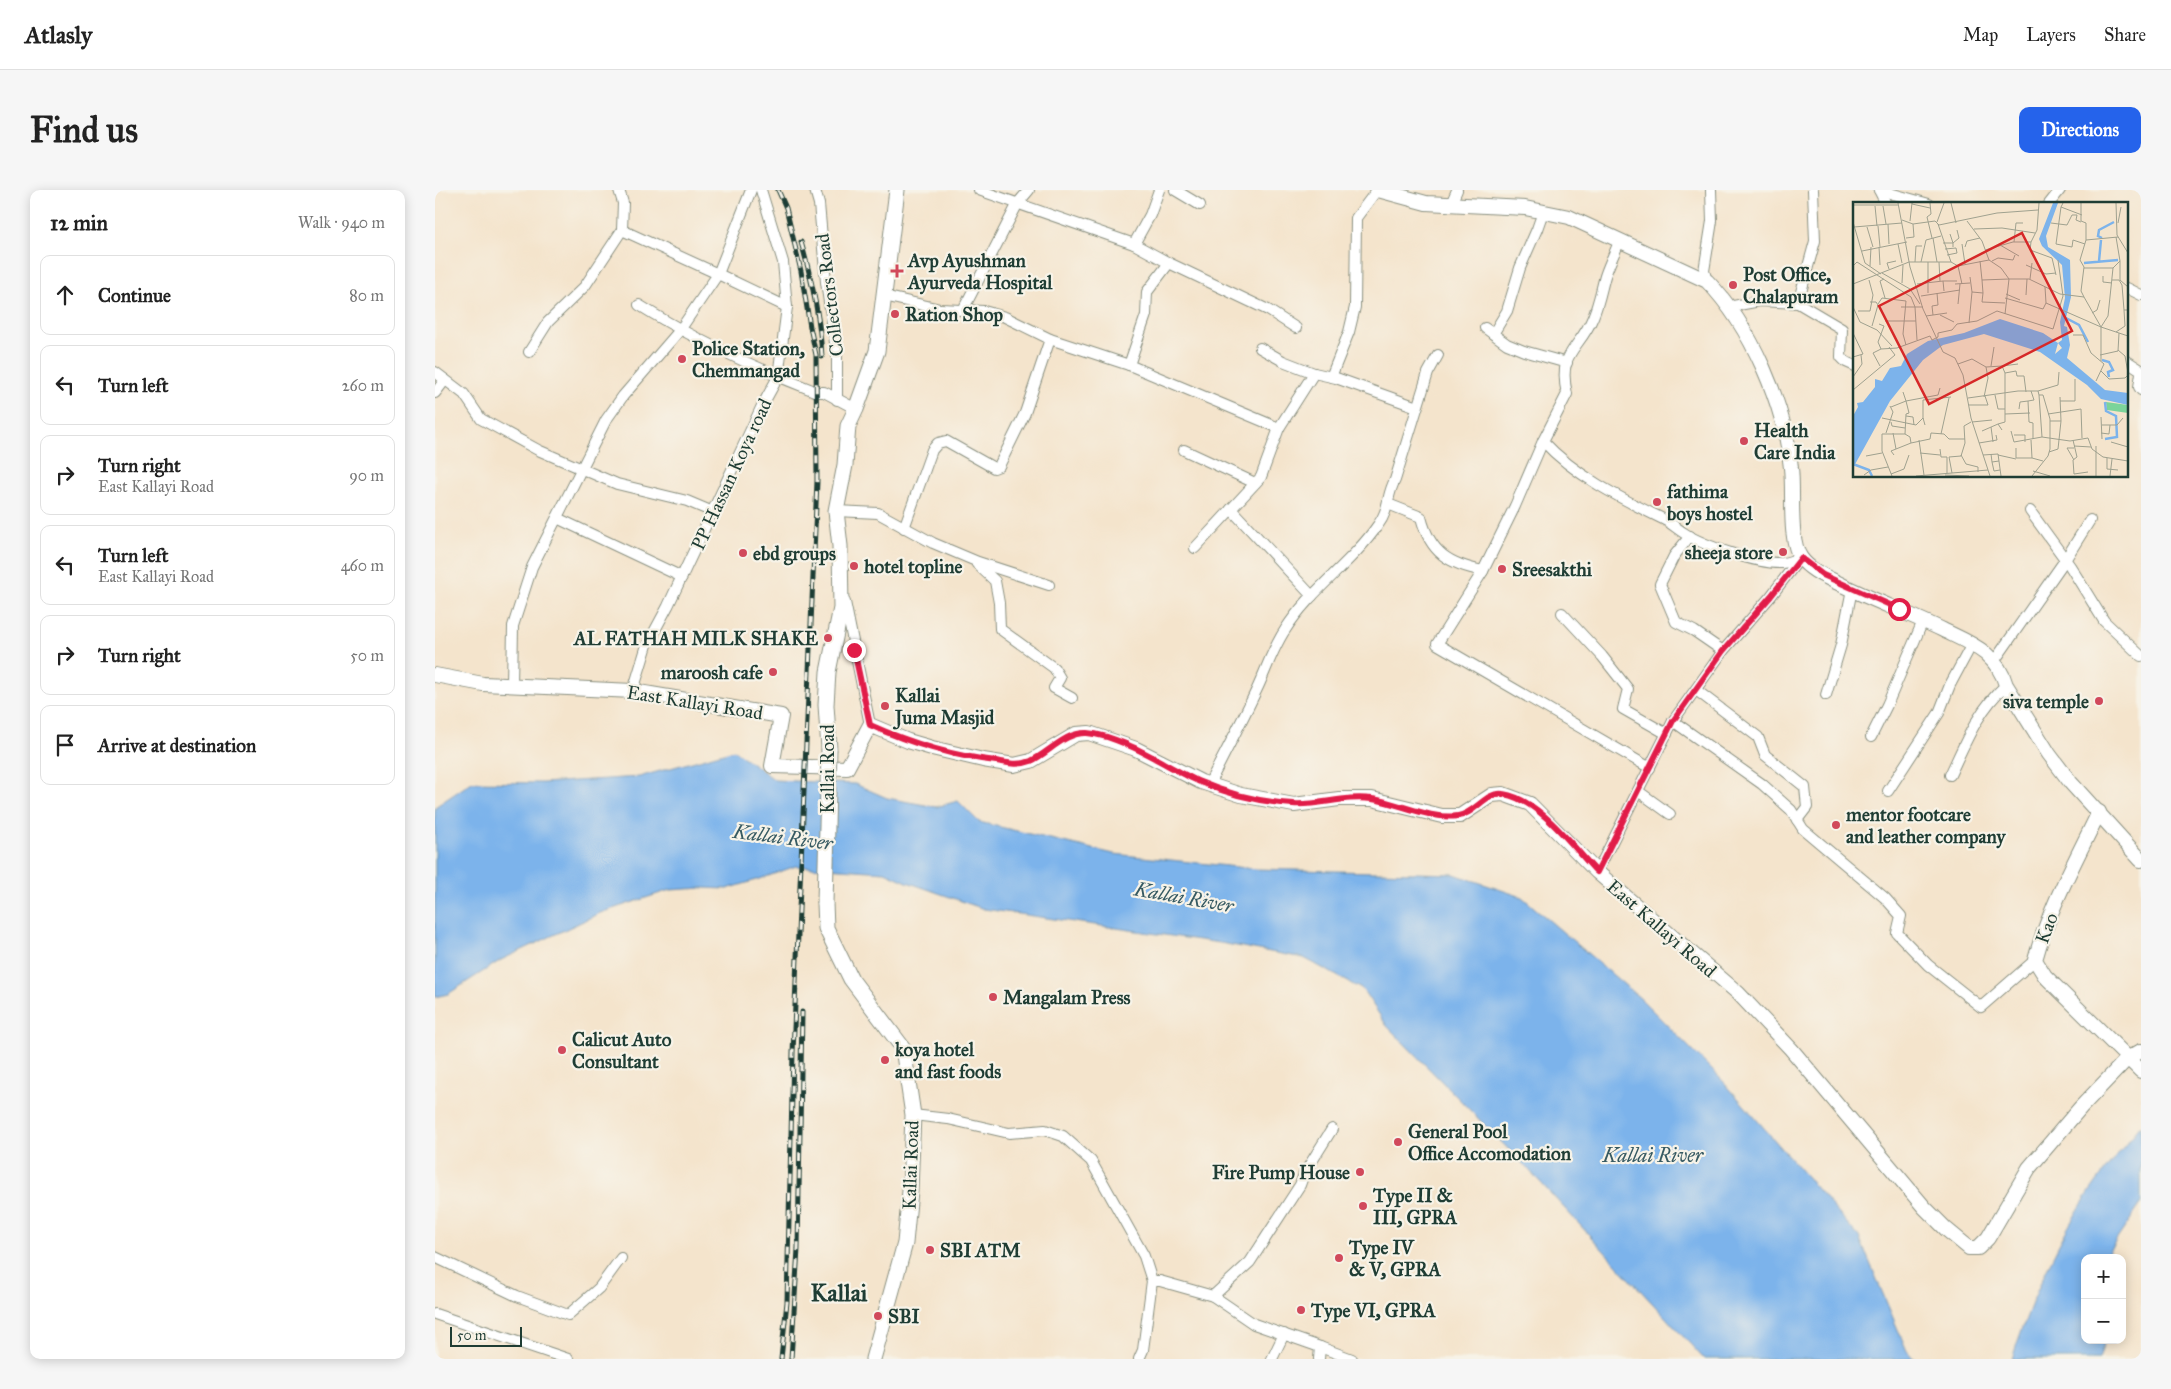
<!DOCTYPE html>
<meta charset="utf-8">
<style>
:root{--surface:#fff;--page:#f6f6f6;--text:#222;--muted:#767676;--line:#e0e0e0;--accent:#2563eb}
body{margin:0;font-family:"IM FELL Great Primer",serif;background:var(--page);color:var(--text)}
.controls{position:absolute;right:15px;bottom:15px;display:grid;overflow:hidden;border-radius:10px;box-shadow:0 2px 12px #0003}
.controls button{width:45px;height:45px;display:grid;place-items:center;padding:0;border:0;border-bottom:1px solid var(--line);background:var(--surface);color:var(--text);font:25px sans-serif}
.scale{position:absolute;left:15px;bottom:12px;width:72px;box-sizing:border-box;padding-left:5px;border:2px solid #1f3d34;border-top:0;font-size:14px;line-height:18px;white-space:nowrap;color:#1f3d34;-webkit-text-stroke:4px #f7f3e8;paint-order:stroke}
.stop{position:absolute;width:15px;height:15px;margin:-11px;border:4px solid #e11d48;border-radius:50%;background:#fff}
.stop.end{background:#e11d48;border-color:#fff;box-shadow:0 1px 5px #0008}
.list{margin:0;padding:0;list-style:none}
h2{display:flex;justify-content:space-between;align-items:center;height:65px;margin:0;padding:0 20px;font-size:21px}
h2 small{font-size:16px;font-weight:400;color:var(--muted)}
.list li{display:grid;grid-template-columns:32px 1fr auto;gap:15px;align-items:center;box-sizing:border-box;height:80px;margin:0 10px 10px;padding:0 10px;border:1px solid var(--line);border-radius:10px}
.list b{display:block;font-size:19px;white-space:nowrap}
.list p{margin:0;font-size:16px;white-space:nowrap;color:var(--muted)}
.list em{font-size:16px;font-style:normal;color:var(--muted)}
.icon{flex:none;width:28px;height:28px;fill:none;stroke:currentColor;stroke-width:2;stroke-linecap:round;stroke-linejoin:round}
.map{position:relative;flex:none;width:1706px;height:1169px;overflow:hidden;border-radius:10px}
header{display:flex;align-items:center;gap:30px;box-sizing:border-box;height:70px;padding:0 25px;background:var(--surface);border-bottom:1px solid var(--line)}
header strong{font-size:24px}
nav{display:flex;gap:28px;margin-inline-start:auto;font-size:18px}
.intro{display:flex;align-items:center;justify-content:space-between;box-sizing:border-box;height:120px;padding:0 30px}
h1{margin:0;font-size:35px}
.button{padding:12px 22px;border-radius:10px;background:var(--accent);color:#fff;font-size:18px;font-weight:700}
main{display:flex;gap:30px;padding:0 30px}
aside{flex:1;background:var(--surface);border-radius:10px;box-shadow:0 2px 12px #0003}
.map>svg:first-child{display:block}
.water{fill:#7cb3eb;stroke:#4e7890}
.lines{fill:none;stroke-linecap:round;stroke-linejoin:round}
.street-casing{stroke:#8a9080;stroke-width:12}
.secondary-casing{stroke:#8a9080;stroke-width:16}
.primary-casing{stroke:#8a9080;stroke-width:17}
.street{stroke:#fff;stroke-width:10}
.secondary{stroke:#fff;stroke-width:14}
.primary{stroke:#fff;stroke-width:15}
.rail-casing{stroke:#1f3d34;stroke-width:5}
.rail{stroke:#f7f3e8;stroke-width:3;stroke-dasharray:9;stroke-linecap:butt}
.primary-bridge-casing{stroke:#8a9080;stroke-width:17;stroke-linecap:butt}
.primary-bridge{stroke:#fff;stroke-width:15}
.route{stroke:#e11d48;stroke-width:6}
.poi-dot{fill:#d1495b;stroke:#f7f3e8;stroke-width:2}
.labels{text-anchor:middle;stroke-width:4.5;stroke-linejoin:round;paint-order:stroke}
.poi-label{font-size:19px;font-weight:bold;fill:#1f3d34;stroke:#f7f3e8;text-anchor:start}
.street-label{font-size:19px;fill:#1f3d34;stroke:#f7f3e8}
.water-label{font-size:20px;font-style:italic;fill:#365a62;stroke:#f7f3e8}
.district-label{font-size:24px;font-weight:bold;fill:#1f3d34;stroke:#f7f3e8}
.inset-river{fill:none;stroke:#7cb3eb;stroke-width:2.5}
.inset-road{fill:none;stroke:#9fa18f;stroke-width:1}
.view{fill:#d62828;fill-opacity:0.15;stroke:#d62828;stroke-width:2.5}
.inset-edge{fill:none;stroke:#1f3d34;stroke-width:2.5}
</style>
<header>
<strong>Atlasly</strong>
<nav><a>Map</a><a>Layers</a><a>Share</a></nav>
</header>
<div class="intro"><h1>Find us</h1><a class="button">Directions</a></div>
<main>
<aside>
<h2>12 min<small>Walk · 940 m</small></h2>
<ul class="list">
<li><svg class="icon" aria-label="ahead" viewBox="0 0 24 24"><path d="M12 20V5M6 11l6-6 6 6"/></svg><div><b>Continue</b></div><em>80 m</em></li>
<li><svg class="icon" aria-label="left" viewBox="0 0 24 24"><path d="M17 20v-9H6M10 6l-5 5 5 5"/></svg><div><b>Turn left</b></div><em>260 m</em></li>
<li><svg class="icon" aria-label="right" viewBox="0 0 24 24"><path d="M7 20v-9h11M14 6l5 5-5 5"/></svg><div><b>Turn right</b><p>East Kallayi Road</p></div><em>90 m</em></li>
<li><svg class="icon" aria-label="left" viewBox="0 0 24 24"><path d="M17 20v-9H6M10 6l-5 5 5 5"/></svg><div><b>Turn left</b><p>East Kallayi Road</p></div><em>460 m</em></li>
<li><svg class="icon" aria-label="right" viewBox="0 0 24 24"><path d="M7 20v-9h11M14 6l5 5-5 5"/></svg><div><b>Turn right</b></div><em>50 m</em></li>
<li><svg class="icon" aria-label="arrive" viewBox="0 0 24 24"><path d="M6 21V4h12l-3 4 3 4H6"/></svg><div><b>Arrive at destination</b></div></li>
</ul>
</aside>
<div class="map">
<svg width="1706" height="1169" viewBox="0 0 1706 1169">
<rect width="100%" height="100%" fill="#f7f3e8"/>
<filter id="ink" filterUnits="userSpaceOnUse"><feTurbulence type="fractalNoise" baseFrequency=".02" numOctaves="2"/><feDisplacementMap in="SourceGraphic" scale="10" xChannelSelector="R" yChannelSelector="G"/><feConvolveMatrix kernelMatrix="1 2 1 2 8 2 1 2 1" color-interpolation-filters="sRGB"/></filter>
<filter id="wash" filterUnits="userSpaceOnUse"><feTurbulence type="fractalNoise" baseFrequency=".0096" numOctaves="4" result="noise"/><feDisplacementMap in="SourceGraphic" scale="20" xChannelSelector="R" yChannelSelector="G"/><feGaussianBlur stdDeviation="1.12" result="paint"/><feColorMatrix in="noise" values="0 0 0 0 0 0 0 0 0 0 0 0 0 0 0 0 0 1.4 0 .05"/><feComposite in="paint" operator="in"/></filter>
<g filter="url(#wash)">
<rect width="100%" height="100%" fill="#f4e4cc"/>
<g class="water">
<path d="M299 560 340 590 420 594 452 608 501 617 523 611 544 632 679 664 821 679 1019 684 1087 707 1206 809 1288 891 1424 1047 1472 1161 1479 1169H1269L1094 980 952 836 928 800 869 768 785 753 549 719 472 692 450 682 361 676 325 689 292 699 268 698 235 700 165 723 66 770 13 804 0 807V617L37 592 107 593 204 587Z"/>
<path d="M1706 935V1014L1669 1068H1650V1150H1670L1664 1169H1577C1593 1118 1615 1067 1642 1022 1660 991 1684 963 1706 935Z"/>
</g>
</g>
<g filter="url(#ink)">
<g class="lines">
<defs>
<g id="street">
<path d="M316 0 283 84 352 117"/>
<path d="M380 0 384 14 391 92 402 166V210"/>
<path d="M544 0 699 54 734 73"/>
<path d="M740 0 765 15"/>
<path d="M1444 0 1494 14"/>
<path d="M1444 0 1451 14"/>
<path d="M1016 14 1022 0"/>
<path d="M1614 14 1625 0"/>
<path d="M1185 50C1180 62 1174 74 1170 86 1166 100 1164 113 1158 127 1145 160 1122 161 1132 204L1108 251C1139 285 1185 308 1226 328 1235 332 1241 338 1249 343 1269 356 1323 374 1347 373 1353 373 1360 369 1366 368"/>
<path d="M699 54 715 25 724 0"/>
<path d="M1272 91 1269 81 1277 31 1276 0"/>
<path d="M1692 98 1706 105"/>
<path d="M449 106 505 119 549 121 570 127 615 149 694 175 844 238"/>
<path d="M1363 113 1380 51 1378 0"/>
<path d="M204 115C260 150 320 178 382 202H389L421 219"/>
<path d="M1293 117 1325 111 1363 113 1407 139 1406 167 1411 172 1420 176"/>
<path d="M528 120 583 13 594 0"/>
<path d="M1050 138 1072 154 1089 161 1132 173"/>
<path d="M1058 144 1072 121 1085 78 1102 39 1108 22"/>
<path d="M825 158 848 171 879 183 901 188 982 217"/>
<path d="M94 162 113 132 150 96 187 40 188 13 184 0"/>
<path d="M1692 171 1706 180"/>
<path d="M694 175 711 125 712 102 734 73 833 120 861 138"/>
<path d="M0 182 29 204 46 229 103 260 182 294 252 311 278 322"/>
<path d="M1706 183 1704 197 1706 200"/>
<path d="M896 187 914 142 920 117 921 28 942 0"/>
<path d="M0 203 10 190"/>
<path d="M749 260 820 293"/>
<path d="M953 314 986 327C995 363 1014 374 1048 381L1080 316 1108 251"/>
<path d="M796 319 877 406"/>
<path d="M401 321 443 323 498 353 543 372 614 395"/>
<path d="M1595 321 1635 376 1669 431 1706 466"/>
<path d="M122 328 247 387"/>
<path d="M469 338 497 260 503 253 511 251 559 278 564 276 590 223 615 149"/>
<path d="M1255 346 1239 366 1225 394 1241 432 1259 441 1288 461"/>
<path d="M760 358 826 287 844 238 879 183"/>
<path d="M542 374 560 391 564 413 565 439 619 478 625 488 619 498 637 508"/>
<path d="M1048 381 1002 454 1215 578"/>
<path d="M410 412 435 535"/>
<path d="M1127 423 1167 466 1193 499 1188 519 1232 544"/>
<path d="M1558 473 1630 370 1655 330"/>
<path d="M77 495 78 436 97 377 171 230 188 206 245 140 283 84 187 40"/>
<path d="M1261 500 1323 547 1330 565 1370 597 1372 617 1362 630"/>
<path d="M198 501 212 455 233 416 326 218 343 187 352 117 348 72 326 0"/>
<path d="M1391 505 1406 455 1417 399"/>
<path d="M1238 531 1327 594 1356 620 1368 639 1450 708 1466 726 1462 743 1493 775 1546 817 1600 770"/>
<path d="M1436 547 1452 515 1488 431"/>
<path d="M1515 585C1531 551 1543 520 1571 495"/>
<path d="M774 594C790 563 807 531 822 499 831 480 838 458 850 440 875 400 916 374 943 335 955 319 951 306 960 290L993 183 1003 165"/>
<path d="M1203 601 1235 624"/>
<path d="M1453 601 1504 523 1515 495 1537 454"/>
<path d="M1162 682 1238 531 1288 461 1336 406 1365 368"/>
<path d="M478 925 513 929 574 943 610 940 628 946 656 971 709 1066 717 1091H725L778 1106 819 1134 885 1157 884 1169"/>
<path d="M0 1067 82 1106 133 1125 164 1098 186 1068"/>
<path d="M778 1106 815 1072 865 995 869 984 897 939"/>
<path d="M0 1124 133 1169"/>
<path d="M885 1157 917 1169"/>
<path d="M704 1169 708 1160 717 1091"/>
<path d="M837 1169 849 1144"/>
</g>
<g id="secondary">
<path d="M943 0 991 13 1090 18 1134 27 1272 91C1316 136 1350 215 1356 278 1359 302 1353 350 1366 368 1375 381 1394 388 1407 395 1440 411 1475 424 1508 440 1522 447 1538 453 1551 464 1560 472 1568 484 1571 495L1614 564 1636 593 1706 670"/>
<path d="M0 485 48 494 198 501 346 526 337 576 412 578 435 535 473 551 497 558 548 570 579 575 596 571 641 544 654 543 701 559 766 592 806 605 859 615 904 609H937L1007 626H1025L1057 605 1068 604 1095 614 1162 682 1303 803 1356 859 1489 1017 1511 1039 1534 1058H1543L1553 1048 1594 978 1646 917 1692 869 1706 861"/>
<path d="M1664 622C1641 670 1614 718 1600 770L1610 786 1706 881"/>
</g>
<g id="primary">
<path d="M394 559 391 515 393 482 406 418 405 356 401 321 410 275 413 236 421 219 442 161 462 0"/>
<path d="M390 713 391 738 416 789 468 858 478 925 475 1001 470 1053 438 1169"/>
</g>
</defs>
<use href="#street" class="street-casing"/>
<use href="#secondary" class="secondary-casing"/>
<use href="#primary" class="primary-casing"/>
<use href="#street" class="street"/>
<use href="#secondary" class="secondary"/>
<use href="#primary" class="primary"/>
<defs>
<g id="rail">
<path d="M343 0 351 18 366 81 375 137 381 165 382 291 358 863 352 1112 346 1169"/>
<path d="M366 52C377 90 385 128 387 167"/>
<path d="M356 1169 363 1059 367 822"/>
</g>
</defs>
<use href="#rail" class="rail-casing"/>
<use href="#rail" class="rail"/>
<defs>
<path id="primary-bridge" d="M390 713 394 559"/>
</defs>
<use href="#primary-bridge" class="primary-bridge-casing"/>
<use href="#primary-bridge" class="primary-bridge"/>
</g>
</g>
<g class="lines" filter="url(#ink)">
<path class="route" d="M419 460 435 535C475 553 517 566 561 571 573 573 583 576 596 571 615 562 630 542 652 543 688 546 732 577 765 592 793 604 827 612 858 614 884 616 910 605 937 609 965 613 994 630 1023 626 1040 624 1051 601 1068 604 1104 609 1138 657 1162 682L1238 531 1288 461 1336 406 1366 368 1388 385 1464 419"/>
</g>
<g class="poi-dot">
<path d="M459.5 73.5h5v5h5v5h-5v5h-5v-5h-5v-5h5z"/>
<circle cx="1298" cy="95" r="5"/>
<circle cx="460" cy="124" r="5"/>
<circle cx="247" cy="169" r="5"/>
<circle cx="1309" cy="251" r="5"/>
<circle cx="1222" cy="312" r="5"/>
<circle cx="1348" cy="362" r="5"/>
<circle cx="308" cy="363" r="5"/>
<circle cx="419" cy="376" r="5"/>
<circle cx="1067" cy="379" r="5"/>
<circle cx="393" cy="448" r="5"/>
<circle cx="338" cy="482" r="5"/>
<circle cx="1664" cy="511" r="5"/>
<circle cx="450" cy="516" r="5"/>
<circle cx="1401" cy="635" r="5"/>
<circle cx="558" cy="807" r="5"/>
<circle cx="127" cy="860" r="5"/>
<circle cx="450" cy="870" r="5"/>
<circle cx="963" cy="952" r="5"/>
<circle cx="925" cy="982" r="5"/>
<circle cx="928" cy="1016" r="5"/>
<circle cx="495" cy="1060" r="5"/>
<circle cx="904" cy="1068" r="5"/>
<circle cx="866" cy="1120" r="5"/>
<circle cx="443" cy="1126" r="5"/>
</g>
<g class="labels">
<g class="poi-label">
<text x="473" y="77">Avp Ayushman<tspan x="473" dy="22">Ayurveda Hospital</tspan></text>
<text x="1308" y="91">Post Office,<tspan x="1308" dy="22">Chalapuram</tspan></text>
<text x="470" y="131">Ration Shop</text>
<text x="257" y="165">Police Station,<tspan x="257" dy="22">Chemmangad</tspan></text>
<text x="1319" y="247">Health<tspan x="1319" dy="22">Care India</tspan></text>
<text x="1232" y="308">fathima<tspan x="1232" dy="22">boys hostel</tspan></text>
<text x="1338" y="369" text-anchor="end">sheeja store</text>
<text x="318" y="370">ebd groups</text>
<text x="429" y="383">hotel topline</text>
<text x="1077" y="386">Sreesakthi</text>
<text x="383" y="455" text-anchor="end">AL FATHAH MILK SHAKE</text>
<text x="328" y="489" text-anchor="end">maroosh cafe</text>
<text x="460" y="512">Kallai<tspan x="460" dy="22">Juma Masjid</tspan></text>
<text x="1654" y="518" text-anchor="end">siva temple</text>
<text x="1411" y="631">mentor footcare<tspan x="1411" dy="22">and leather company</tspan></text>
<text x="568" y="814">Mangalam Press</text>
<text x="137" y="856">Calicut Auto<tspan x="137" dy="22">Consultant</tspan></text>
<text x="460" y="866">koya hotel<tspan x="460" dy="22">and fast foods</tspan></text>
<text x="973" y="948">General Pool<tspan x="973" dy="22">Office Accomodation</tspan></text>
<text x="915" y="989" text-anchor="end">Fire Pump House</text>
<text x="938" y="1012">Type II &amp;<tspan x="938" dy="22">III, GPRA</tspan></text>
<text x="914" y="1064">Type IV<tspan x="914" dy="22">&amp; V, GPRA</tspan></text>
<text x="505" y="1067">SBI ATM</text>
<text x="876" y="1127">Type VI, GPRA</text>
<text x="453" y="1133">SBI</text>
</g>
<g class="street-label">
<text transform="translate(394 105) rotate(-97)" y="7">Collectors Road</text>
<text transform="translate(296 284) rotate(-65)" y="7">PP Hassan Koya road</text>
<text transform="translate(260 512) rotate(9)" y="7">East Kallayi Road</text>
<text transform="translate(392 579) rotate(-90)" y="7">Kallai Road</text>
<text transform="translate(1227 738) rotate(41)" y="7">East Kallayi Road</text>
<text transform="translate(1611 738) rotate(-69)" y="7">Kao</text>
<text transform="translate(475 975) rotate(-88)" y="7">Kallai Road</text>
</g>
<g class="water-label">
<text transform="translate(348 647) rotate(7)" y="7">Kallai River</text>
<text transform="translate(749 707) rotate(10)" y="7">Kallai River</text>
<text x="1218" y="972">Kallai River</text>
</g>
<g class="district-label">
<text x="404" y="1111">Kallai</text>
</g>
</g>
<g transform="translate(1418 12)">
<rect width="275" height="275" fill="#f4e4cc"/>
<path d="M253 200 275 203V211L254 208Z" fill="#7bd49a"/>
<path d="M200 1H205L193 34 195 45 217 58 218 95 211 124 214 125 217 143 214 156 252 188 275 191V203L248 197 234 183 187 150 131 132 90 143 70 158 37 199 0 266V214L5 205 4 201 10 200 22 185V177L29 179 37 166 48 164 54 152 75 139 111 131 147 117 190 131 205 141 202 152 209 146 205 141 209 138 207 120 212 96 209 63 189 44 186 37Z" fill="#7cb3eb"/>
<path class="inset-river" d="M249 36 245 34 246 28 261 20M246 59 248 38M231 61 265 58M211 115 226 123 235 140M249 158 256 160 260 168 255 170 256 175M252 237 264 235 263 214 253 209 252 200M0 262 16 268 19 274"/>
<path class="inset-road" d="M45 1 57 65 70 107 90 150 102 156 110 173 118 216 137 274M77 1 78 12 74 15 79 36M98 1 103 21M210 1 208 5 229 13M228 1V19L233 21V38M263 1 264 33 275 51M59 2 77 6M0 3H45M22 4 24 24M30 4 33 22M208 5 203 42 219 45 220 38 232 42M49 18 60 22 82 19 86 23 144 11 185 8M57 19 59 1M114 19 129 39 136 58M0 20 12 61 28 72M84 20 91 1M198 21 214 23 219 13H224L223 18 228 20M265 21 268 5M35 22 36 42M85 22 98 60M25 24 27 45M1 25 49 21M14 25 20 45M121 27 149 26 182 31M53 36 61 35 60 22M80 36 84 60M161 40 163 21H170M178 40 184 28 186 1M90 41H100L97 32M45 42 49 61M109 42 112 62M147 43 166 54M26 45 27 63M100 45V41L106 36 104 28M112 45 114 39 127 36M92 47 103 46 104 51 94 53M132 48 160 40H178L177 48 199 56 203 73M9 49 54 40M127 59 129 78 156 77M139 59 145 56 160 58 162 53M267 59V78L275 85M62 60 63 44H69M68 60 73 38 88 34M75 60V91M86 60 87 79M173 63 193 72 203 71M0 64 4 60 58 95 62 105 64 138M17 64 18 45M105 64 109 82M231 66H260L267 59 263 35M36 67 34 61 43 59M29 71 57 87 67 102M250 74V80L259 81M31 77 27 79 32 96M177 77 179 61M259 78H266L269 83 271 108H275M49 81 50 63M0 82 56 60H98L105 64 136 58 148 66 156 77H176L207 92 231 95 248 125 275 134M64 82 90 79M102 82 117 81M192 85 193 101 248 125 255 114 260 66M91 89 90 79H104M119 90 130 91 129 78M130 91 129 100 152 101M153 92 167 98M173 93 174 77M68 94 107 88M231 95 228 89 231 65 227 58 233 38 265 35M152 96 190 107 193 101M17 100H23L25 103 19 124M25 102 29 96 53 99 50 132 53 143M105 102 107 82M0 105 7 120 24 128 39 144M48 105H70M5 109H17L20 93 16 78M239 111 244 108 247 98M152 112 156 77M80 113 79 104 85 103 84 91M87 113 101 120M73 114 94 111M32 119H63M116 121 119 90 117 75M26 122 31 124 25 140 28 147M248 125V159M263 130 272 124 271 108M0 131 10 152 0 155M85 131 99 128 104 122 124 119 144 109 200 127 210 94 205 58M220 133H230L238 151 251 162 243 179M265 148 272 154 275 171M247 153 265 149 266 131M105 162 119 157 133 165 149 164 152 171 163 169 164 174H171L173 190M27 164 20 151 28 147 44 146 77 134 79 138 85 135V131M138 164 141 145M149 164 165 162M248 169 256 177 272 176 275 173M0 175 9 162 8 153M0 188 42 153 36 145M178 189 181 198 175 199 176 220 180 221V237M185 189 205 183 206 170M142 193 145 207H152M131 195 135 176 133 165M115 196 165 189H185L186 193H190L197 217V247L195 254 179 274M207 199H222V177M116 203H135L132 194M38 205 53 199 50 190M166 207 167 200 175 199M152 212 177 211M195 212 228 207 229 236M53 214 60 215 61 223M248 215 249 237M29 216 63 223 70 216 72 223M70 217V198L98 195M197 219H208L207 195M38 220 39 224 52 226M119 220 139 218M145 222 152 220V171M249 223H264L270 216M138 225 140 240M129 229 145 222 149 228M158 229 161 240 189 235 186 193M33 231 40 210 37 204M40 231 43 247M248 231 256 232 257 223M52 232 57 235 58 241 77 237 78 231 91 232 96 237H112M88 232 96 196M161 233H172V240M189 235 217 239 235 236 239 247 250 255 275 259M66 238 71 273M178 238 179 256 190 259M220 238 224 255 220 258 221 272 235 270M258 240 275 245M126 241 144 238 143 233M221 244 238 245M163 246V256H179M87 247 88 255H94V271M196 250 205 247 208 219M67 251 87 253M138 252 139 260 146 259M41 253 38 249 58 241M108 253 113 262 125 265V270M130 253 145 252 148 274M145 253 163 257M13 254 29 251M254 256V267L265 268M221 258 214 246H221M139 260 141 269 147 268M180 269 197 274M99 271 96 255 108 254 112 241 111 224 118 220M38 272 51 267 56 253M11 273 18 268 35 265M92 273 116 274M39 274 29 249V232H52L53 212 56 211 53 199 85 193 87 186M63 274 135 268M243 274V244M257 274 259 257"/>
<path class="view" d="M169 31 219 129 76 202 26 104Z"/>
<rect width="275" height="275" class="inset-edge"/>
</g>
</svg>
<div class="controls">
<button>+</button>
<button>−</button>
</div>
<div class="scale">50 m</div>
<div class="stop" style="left:1464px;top:419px"></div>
<div class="stop end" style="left:419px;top:460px"></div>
</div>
</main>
